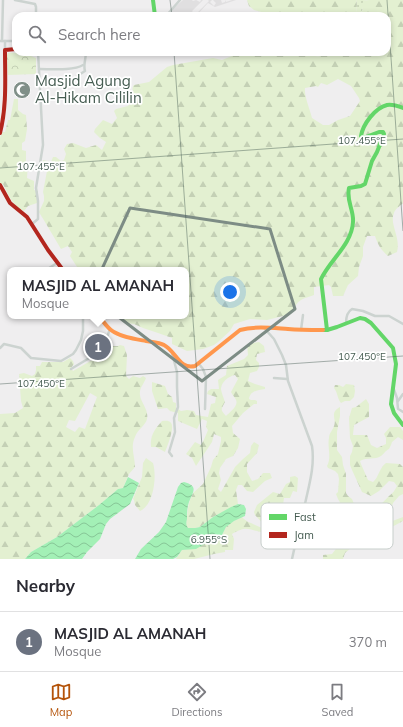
<!DOCTYPE html>
<meta charset="utf-8">
<style>
:root{--surface:#fff;--page:#f2f2f3;--text:#2b2b33;--muted:#7c7c81;--line:#e1e1e2;--accent:#b45309}
body{margin:0;font-family:Mulish,sans-serif;background:var(--page);color:var(--text)}
.you{position:absolute;left:230px;top:292px;width:14px;height:14px;margin:-10px;border:3px solid #fff;border-radius:50%;background:#1a73e8;box-shadow:0 0 0 6px #1a73e833}
.badge{display:grid;place-items:center;width:26px;height:26px;border-radius:50%;background:var(--accent);color:#fff;font-size:13px;font-weight:700}
.pin{position:absolute;translate:-50% -50%;border:2px solid #fff;box-shadow:0 1px 4px #0006}
.popup{position:absolute;left:7px;top:267px;width:182px;height:52px;box-sizing:border-box;display:grid;place-content:center;border-radius:8px;background:var(--surface);filter:drop-shadow(0 1px 3px #0005);font-size:13px;white-space:nowrap;color:var(--muted)}
.popup b{font-size:15px;color:var(--text)}
.popup::after{content:'';position:absolute;left:50%;top:100%;margin-left:-8px;border:8px solid transparent;border-top-color:var(--surface)}
.list{margin:0;padding:0;list-style:none}
h2{display:flex;justify-content:space-between;align-items:center;height:52px;margin:0;padding:0 16px;font-size:17px}
h2 small{font-size:13px;font-weight:400;color:var(--muted)}
.list li{display:grid;grid-template-columns:26px 1fr auto;gap:12px;align-items:center;box-sizing:border-box;height:60px;padding:0 16px;border-top:1px solid var(--line)}
.list b{display:block;font-size:15px;white-space:nowrap}
.list p{margin:0;font-size:13px;white-space:nowrap;color:var(--muted)}
.list em{font-size:13px;font-style:normal;color:var(--muted)}
.icon{flex:none;width:22px;height:22px;fill:none;stroke:currentColor;stroke-width:2;stroke-linecap:round;stroke-linejoin:round}
.map{position:relative;flex:none;width:403px;height:559px;overflow:hidden}
.search{position:absolute;background:var(--surface);box-shadow:0 2px 6px #0003;left:12px;right:12px;top:12px;height:44px;display:flex;align-items:center;gap:10px;box-sizing:border-box;padding:0 14px;border-radius:12px;color:var(--muted);font-size:15px}
.sheet{height:112px;background:var(--surface)}
nav{display:flex;justify-content:space-around;align-items:center;box-sizing:border-box;height:56px;border-top:1px solid var(--line);background:var(--surface);font-size:11px;color:var(--muted)}
nav a{display:grid;justify-items:center;gap:2px}
nav .on{color:var(--accent)}
.map>svg:first-child{display:block}
.education{fill:#e0dfe0}
.grass{fill:url(#grass-dots)}
.forest{fill:url(#forest-firs);fill-rule:evenodd}
.park{fill:url(#park-crowns)}
.water{fill:url(#water-waves)}
.lines{fill:none;stroke-linecap:round;stroke-linejoin:round}
.street{stroke:#ccd3d0;stroke-width:2.5}
.fast{stroke:#63d668;stroke-width:4}
.slow{stroke:#ff974d;stroke-width:4}
.jam{stroke:#b3261e;stroke-width:4}
.marked{fill:none;stroke:#7d8c85;stroke-width:3;stroke-linejoin:round}
.ticks{fill:none;stroke:#455c51;stroke-width:1;stroke-opacity:0.45}
.labels{text-anchor:middle;stroke-width:3.5;stroke-linejoin:round;paint-order:stroke}
.poi-label{font-size:15px;fill:#455c51;stroke:#fff;text-anchor:start}
.key{fill:#fff;stroke:#c7cecb;stroke-width:1}
.key-label{font-size:11px;fill:#455c51}
.ticks-label{font-size:10px;text-anchor:middle;fill:#455c51;stroke:#fff;stroke-width:3.5;stroke-linejoin:round;paint-order:stroke}
</style>
<div class="map">
<svg width="403" height="559" viewBox="0 0 403 559">
<defs>
<pattern id="grass-dots" width="8" height="8" patternUnits="userSpaceOnUse"><rect width="8" height="8" fill="#e3f0d1"/><path d="M2 2h.1M6 6h.1" fill="none" stroke="#c4d0b5" stroke-width="1.8" stroke-linecap="round"/></pattern>
<pattern id="forest-firs" width="22" height="20" patternUnits="userSpaceOnUse"><rect width="22" height="20" fill="#e3f0d1"/><path d="M5 1l3.5 6h-7zM16 11l3.5 6h-7z" fill="#c4d0b5"/></pattern>
<pattern id="park-crowns" width="20" height="18" patternUnits="userSpaceOnUse"><rect width="20" height="18" fill="#e3f0d1"/><path d="M2 6a3 3 0 1 1 6 0M12 15a3 3 0 1 1 6 0" fill="none" stroke="#c4d0b5"/></pattern>
<pattern id="water-waves" width="16" height="10" patternUnits="userSpaceOnUse"><rect width="16" height="10" fill="#a3f0b6"/><path d="M0 5q4-4 8 0t8 0" fill="none" stroke="#87c696"/></pattern>
</defs>
<rect width="100%" height="100%" fill="#efeeef"/>
<path class="education" d="M183 0H192L193 1 196 0 200 2 201 0H203L192 11 195 15 209 1 208 0H212L210 2 214 6 216 3 213 0H221L222 3 225 2V0L226 2 232 0H236L215 7 208 3 196 16H193L194 15 191 13 188 16H185L181 13 178 16H176L172 13 171 14 173 16 171 15 169 16 173 9Z"/>
<path class="grass" d="M356 0H369L363 1C363 7 364 13 357 15L356 14C356 9 358 5 356 0Z"/>
<g class="forest">
<path d="M247 0H356C358 5 356 9 356 14L357 15C365 12 362 7 363 1L369 0H403V203C400 206 395 209 394 213 389 224 401 237 397 252L388 256C381 250 378 245 375 236H367L363 247V256L359 267 358 276 348 285 343 296H333L331 287 329 285 314 287V295C299 300 298 300 291 314L267 320 250 319 234 324 230 331 218 342 214 345 203 349 187 351 172 344V338L158 333 143 328 134 324 127 323 115 316H186V270H79L70 256 72 252 68 246 61 249 39 212 44 201V196L43 192 47 171 42 167 43 160 51 162 53 157H56L61 161 64 160 66 154 64 149 67 144 73 143 86 148 96 145 102 150 106 142 100 138 94 132 95 129 103 120 112 124 117 118 114 111 116 109 128 106 135 97C133 92 131 89 134 85L149 82 167 67 173 65 213 58 222 60 232 56 238 52H269C279 58 290 53 301 54 307 54 313 57 320 56L321 54 319 52H387V16H276L254 10 249 6ZM338 79 351 86 359 98 360 101 350 116 338 120 329 125H323L312 118C310 109 304 96 305 88L316 86 318 87 321 83 327 85Z"/>
<path d="M14 99H18V110L23 114 26 115 27 129 25 141 22 143V150L26 151V163L28 164 27 178 34 181V190L38 191 37 203 28 206 24 211C13 207 8 194 3 184L1 185 0 183V138L2 132H5L8 120H10Z"/>
<path d="M259 342 264 346 265 352 257 354 256 360 259 363V367L257 371 250 373 248 381 255 384 265 387V389C258 390 250 391 249 399L251 400H255L257 401V404H254L243 413 232 426 233 433 240 439 238 448 233 456 226 459 220 468 219 473 221 480 218 489 221 492 235 467 243 459 250 453 251 446 254 442 259 445 257 453 247 464V472L252 481 258 479 263 473H270L272 478 265 481 253 492 247 491 242 485H238L236 490 238 504 213 517 200 527 195 528H188L186 525 188 508 190 500 193 493 203 484 211 467 213 460 218 454 221 441V437L214 434 212 442 196 466 192 458 186 454 195 442 201 445C204 440 206 435 208 430L206 427 207 421 202 419 197 429 178 421V413L170 411 167 408 158 409 152 391V382L165 386 168 394 172 397 173 402 176 403V408L181 411 187 410 194 411 196 415 208 417 211 404 215 403 216 397 207 394 208 391 211 389H219L218 380 226 375 227 366 244 359 248 355 247 344ZM235 375 238 379 231 392C232 395 235 397 236 400 239 406 229 413 226 416 220 409 221 410 225 402 224 399 221 391 221 389 221 382 229 376 235 375Z"/>
<path d="M120 345 124 346 127 355 126 376 129 379 133 376 140 378 143 376 146 378C144 384 139 388 140 395 141 403 149 410 147 419 146 425 137 430 135 437 130 447 135 457 135 467L129 474 123 488 118 489 99 505 57 537 31 552 25 559H0V414L15 413 23 408 21 401 19 374 24 373 32 376 35 374 36 370V366H40L42 362H63L70 358 73 361 74 364 71 368 73 371 108 351 112 346H118ZM90 393 97 397 85 429 79 427 75 432 66 427 69 420 75 421Z"/>
<path d="M346 384 354 385 355 391 354 397 350 401H345L341 403C337 398 338 393 334 388L335 385H339L343 387Z"/>
<path d="M366 399 369 404V417L354 425 353 435H367L371 445 377 448 386 444V438L384 434 390 427H400L403 431V440L398 437 392 442 391 445 389 449C385 451 384 454 381 456 375 460 367 457 360 461L361 464 368 480 373 482C379 477 379 468 386 463L400 464 403 467V494L399 496 393 503 389 515 384 521 385 523H387L403 517V521L390 528 372 532C369 513 377 509 389 496 393 493 395 490 397 486L394 482 389 481 379 491 371 496 362 492 352 470 350 465V456L352 452 353 446 350 438 349 418 352 408 356 407Z"/>
<path d="M340 407V416L337 432V450L342 457 343 465 346 474V493L348 496 352 499 357 511V519L355 523 353 528 358 541 357 543 345 553 343 559H323V555L332 554 342 541 343 534 339 527 341 519 345 511 338 499 336 494 338 492 339 479 338 474 335 471 328 468 327 466C332 457 327 447 329 438 329 433 333 430 334 426 337 419 329 413 340 407Z"/>
<path d="M162 421C165 421 169 420 171 423 175 428 167 447 165 452L156 447H151C150 436 154 430 162 421Z"/>
<path d="M146 458 153 463C157 476 154 505 140 511L135 505 134 500 133 499 142 477 143 463Z"/>
<path d="M295 476 298 478 297 492 293 491 290 498H284L283 505H272L270 512 273 516 276 528 266 527 255 515 254 512 257 505 273 492 280 494 286 484 290 482V477Z"/>
<path d="M242 517C247 523 255 524 262 528L261 532C246 529 247 526 232 534L234 539 233 550H225V552L214 554 194 559H176L182 550 196 548 206 543 218 539 221 537 226 527 230 523Z"/>
</g>
<path class="park" d="M8 53C18 52 27 54 36 58V74L8 75 7 55Z"/>
<g class="water">
<path d="M128 477 139 483 130 504 110 519 106 524 100 539 87 552 82 559H25L31 552 57 537 99 505 118 489 123 488Z"/>
<path d="M184 482C199 486 193 492 189 502 187 508 187 513 187 519 186 523 186 525 188 528H195L200 527 213 517 231 507 238 504 244 505 246 509 245 516 234 521 226 527 221 537 218 539 206 543 196 549 182 550 177 557 173 559H135L141 549 159 532 166 522 178 487 181 483Z"/>
</g>
<g class="lines">
<g class="street">
<path d="M15 0 35 4 36 7V16"/>
<path d="M166 16 180 0"/>
<path d="M0 41H16"/>
<path d="M2 41 3 0"/>
<path d="M5 41V50"/>
<path d="M39 69C52 69 73 71 83 65"/>
<path d="M80 83 77 76 85 71C83 64 86 59 86 52"/>
<path d="M32 224 38 219V201L36 188 43 145 38 52"/>
<path d="M46 270 57 263"/>
<path d="M346 323C346 318 347 312 352 309L363 311 375 316H389L403 324"/>
<path d="M265 329 274 339 282 355 286 365 288 381 312 446C315 466 309 485 305 504 300 522 296 541 292 559"/>
<path d="M301 330 303 315"/>
<path d="M0 348 4 344 21 348 31 358 61 361 73 354 76 350 81 340 83 331V316"/>
<path d="M172 353 177 372V387L178 407 174 418 175 432 169 452 172 456"/>
<path d="M199 364 203 369 206 377 205 409"/>
<path d="M71 369 91 357 101 354 110 329"/>
<path d="M274 378 287 379"/>
<path d="M393 387 397 398 398 409 400 410 403 412"/>
<path d="M398 401 403 394"/>
</g>
<g class="fast">
<path d="M153 0 155 16"/>
<path d="M323 330H327L337 327 360 318 365 319 371 323 393 348 396 364 391 404 394 413 403 425"/>
<path d="M327 330 321 279C330 260 352 244 353 222 354 210 346 201 349 188L361 186 365 184 372 161 377 152 384 134 383 132H379L363 138 361 136C363 124 375 108 387 105 393 104 398 106 403 108"/>
</g>
<path class="slow" d="M99 316C103 321 106 326 111 330 120 337 135 339 146 341 152 342 159 342 164 345 176 351 179 370 195 366L240 330C256 326 272 328 288 329 299 330 311 330 323 330"/>
<g class="jam">
<path d="M0 133C7 106 5 78 5 50L16 49"/>
<path d="M0 185 10 203 27 217 48 250 63 270"/>
</g>
</g>
<path class="marked" d="M130 208 270 229 295 309 202 381 90 295Z"/>
<path class="ticks" d="M170 0 172 16M387 0 403 231M174 52 210 559M0 168 403 139M0 384 403 356"/>
<defs>
<symbol id="mosque-disc" viewBox="-11 -11 22 22"><circle r="9.5" fill="#808f88" stroke="#fff"/><path d="M3.5-4.9A6 6 0 1 0 3.5 4.9A5 5 0 1 1 3.5-4.9Z" fill="#fff"/></symbol>
</defs>
<g fill-rule="evenodd">
<use href="#mosque-disc" x="12" y="80" width="20" height="20"/>
</g>
<g class="labels">
<g class="poi-label">
<text x="35" y="86">Masjid Agung<tspan x="35" dy="17">Al-Hikam Cililin</tspan></text>
</g>
</g>
<rect x="261" y="503" width="132" height="46" rx="6" class="key"/>
<rect x="269" y="514" width="18" height="6" fill="#63d668"/>
<rect x="269" y="532" width="18" height="6" fill="#b3261e"/>
<g class="key-label">
<text x="294" y="521">Fast</text>
<text x="294" y="539">Jam</text>
</g>
<g class="ticks-label">
<text x="362" y="144">107.455°E</text>
<text x="41" y="170">107.455°E</text>
<text x="362" y="360">107.450°E</text>
<text x="41" y="387">107.450°E</text>
<text x="209" y="543">6.955°S</text>
</g>
</svg>
<div class="you"></div>
<div class="pin badge" style="left:98px;top:347px;background:#6b7280">1</div>
<div class="popup"><b>MASJID AL AMANAH</b>Mosque</div>
<div class="search"><svg class="icon" aria-label="search" viewBox="0 0 24 24"><circle cx="10" cy="10" r="6"/><path d="M15 15l6 6"/></svg>Search here</div>
</div>
<section class="sheet">
<h2>Nearby<small></small></h2>
<ul class="list">
<li><span class="badge" style="background:#6b7280">1</span><div><b>MASJID AL AMANAH</b><p>Mosque</p></div><em>370 m</em></li>
</ul>
</section>
<nav>
<a class="on"><svg class="icon" aria-label="map" viewBox="0 0 24 24"><path d="M3 6l6-2 6 2 6-2v14l-6 2-6-2-6 2zM9 4v14M15 6v14"/></svg>Map</a>
<a><svg class="icon" aria-label="directions" viewBox="0 0 24 24"><path d="M12 3l9 9-9 9-9-9zM9 14v-3h6M13 9l2 2-2 2"/></svg>Directions</a>
<a><svg class="icon" aria-label="saved" viewBox="0 0 24 24"><path d="M7 4h10v16l-5-4-5 4z"/></svg>Saved</a>
</nav>
